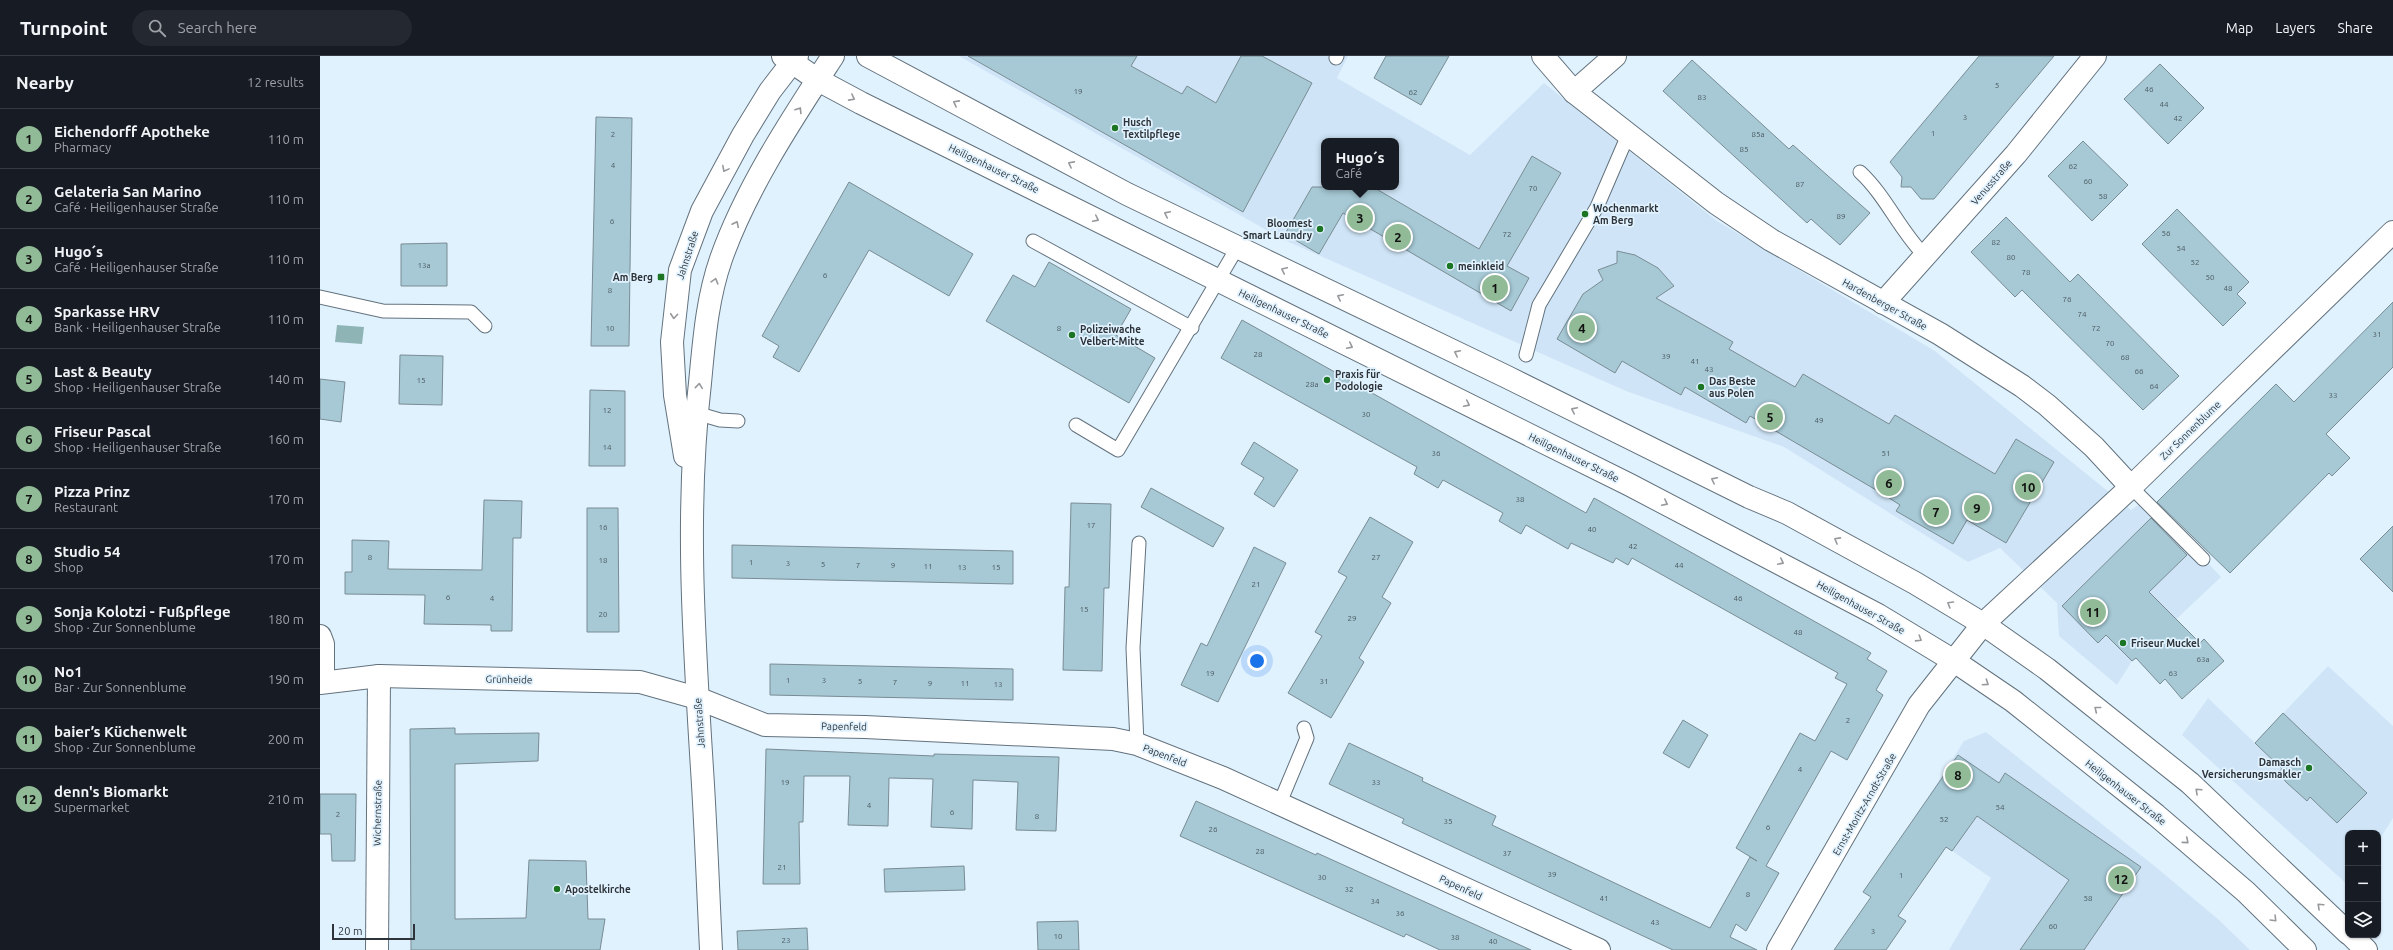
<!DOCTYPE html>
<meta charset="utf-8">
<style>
:root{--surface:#171b24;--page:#242831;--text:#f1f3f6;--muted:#9ea1a6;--line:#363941;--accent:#91ba97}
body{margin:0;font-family:Ubuntu,sans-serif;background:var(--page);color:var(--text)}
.controls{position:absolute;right:12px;bottom:12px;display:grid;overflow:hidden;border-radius:8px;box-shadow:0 1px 3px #0004}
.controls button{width:36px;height:36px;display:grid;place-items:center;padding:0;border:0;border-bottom:1px solid var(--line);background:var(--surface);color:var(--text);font:20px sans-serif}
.scale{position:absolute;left:12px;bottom:10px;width:83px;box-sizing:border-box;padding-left:4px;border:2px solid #2d3338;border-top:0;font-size:11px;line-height:14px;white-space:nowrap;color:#2d3338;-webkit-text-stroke:3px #e1f2ff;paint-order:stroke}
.you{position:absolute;left:937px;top:605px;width:14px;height:14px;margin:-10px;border:3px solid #fff;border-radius:50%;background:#1a73e8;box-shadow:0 0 0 6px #1a73e833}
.badge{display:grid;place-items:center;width:26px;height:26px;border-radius:50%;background:var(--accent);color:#111;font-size:13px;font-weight:700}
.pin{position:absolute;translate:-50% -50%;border:2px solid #fff;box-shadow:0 1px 4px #0006}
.popup{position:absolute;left:1001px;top:82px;width:78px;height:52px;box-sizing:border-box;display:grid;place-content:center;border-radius:8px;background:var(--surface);filter:drop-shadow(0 1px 3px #0005);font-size:13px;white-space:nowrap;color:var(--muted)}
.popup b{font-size:15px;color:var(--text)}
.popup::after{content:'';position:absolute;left:50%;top:100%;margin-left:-8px;border:8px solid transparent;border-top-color:var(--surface)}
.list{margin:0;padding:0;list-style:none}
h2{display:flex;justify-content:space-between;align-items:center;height:52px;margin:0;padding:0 16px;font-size:17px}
h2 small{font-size:13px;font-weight:400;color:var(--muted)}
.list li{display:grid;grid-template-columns:26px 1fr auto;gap:12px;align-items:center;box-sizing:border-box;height:60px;padding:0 16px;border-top:1px solid var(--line)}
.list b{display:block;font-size:15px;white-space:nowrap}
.list p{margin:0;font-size:13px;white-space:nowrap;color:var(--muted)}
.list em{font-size:13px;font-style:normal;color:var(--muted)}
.icon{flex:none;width:22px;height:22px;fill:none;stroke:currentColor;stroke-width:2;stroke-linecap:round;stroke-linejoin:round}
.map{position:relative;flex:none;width:2073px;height:894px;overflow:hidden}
header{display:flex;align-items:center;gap:24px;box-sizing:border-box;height:56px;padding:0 20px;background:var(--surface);border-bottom:1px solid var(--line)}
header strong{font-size:19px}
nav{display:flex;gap:22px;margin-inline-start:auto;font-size:14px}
.search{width:280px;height:36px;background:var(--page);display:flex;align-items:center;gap:10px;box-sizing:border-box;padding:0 14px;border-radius:22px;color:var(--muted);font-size:15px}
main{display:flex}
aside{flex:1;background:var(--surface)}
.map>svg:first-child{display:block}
.built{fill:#cfe5f7;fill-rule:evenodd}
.water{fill:#8eb4b6}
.building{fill:#a6c9d5;stroke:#798c93}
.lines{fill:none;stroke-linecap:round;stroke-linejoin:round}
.service-casing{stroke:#63727d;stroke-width:15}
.minor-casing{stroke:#63727d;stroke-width:24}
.tertiary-casing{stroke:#63727d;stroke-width:24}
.secondary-casing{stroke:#63727d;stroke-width:24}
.service{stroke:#fff;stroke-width:13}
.minor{stroke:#fff;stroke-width:22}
.tertiary{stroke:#fff;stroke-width:22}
.secondary{stroke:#fff;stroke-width:22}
.oneway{stroke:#96999c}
.poi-dot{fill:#1c7523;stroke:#e1f2ff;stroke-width:1.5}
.labels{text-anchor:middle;stroke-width:3.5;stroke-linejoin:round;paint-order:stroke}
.number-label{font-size:8px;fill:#4b585f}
.poi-label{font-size:10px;font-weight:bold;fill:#2d3338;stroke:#e1f2ff;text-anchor:start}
.street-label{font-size:10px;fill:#2d3338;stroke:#e1f2ff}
</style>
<header>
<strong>Turnpoint</strong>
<div class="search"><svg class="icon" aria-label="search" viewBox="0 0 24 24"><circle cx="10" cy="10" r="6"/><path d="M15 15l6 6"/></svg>Search here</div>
<nav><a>Map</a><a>Layers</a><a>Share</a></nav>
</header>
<main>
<aside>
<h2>Nearby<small>12 results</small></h2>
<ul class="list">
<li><span class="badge">1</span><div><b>Eichendorff Apotheke</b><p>Pharmacy</p></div><em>110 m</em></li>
<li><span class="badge">2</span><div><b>Gelateria San Marino</b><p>Café · Heiligenhauser Straße</p></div><em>110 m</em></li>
<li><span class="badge">3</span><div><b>Hugo´s</b><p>Café · Heiligenhauser Straße</p></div><em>110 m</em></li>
<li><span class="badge">4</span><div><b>Sparkasse HRV</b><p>Bank · Heiligenhauser Straße</p></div><em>110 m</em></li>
<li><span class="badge">5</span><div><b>Last &amp; Beauty</b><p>Shop · Heiligenhauser Straße</p></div><em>140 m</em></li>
<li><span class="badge">6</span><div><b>Friseur Pascal</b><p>Shop · Heiligenhauser Straße</p></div><em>160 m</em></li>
<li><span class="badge">7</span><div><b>Pizza Prinz</b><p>Restaurant</p></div><em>170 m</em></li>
<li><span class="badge">8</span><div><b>Studio 54</b><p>Shop</p></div><em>170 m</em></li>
<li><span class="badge">9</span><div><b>Sonja Kolotzi - Fußpflege</b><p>Shop · Zur Sonnenblume</p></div><em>180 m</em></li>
<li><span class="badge">10</span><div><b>No1</b><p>Bar · Zur Sonnenblume</p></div><em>190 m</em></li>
<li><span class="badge">11</span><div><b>baier’s Küchenwelt</b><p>Shop · Zur Sonnenblume</p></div><em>200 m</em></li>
<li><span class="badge">12</span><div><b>denn's Biomarkt</b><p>Supermarket</p></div><em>210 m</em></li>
</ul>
</aside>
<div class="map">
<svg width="2073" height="894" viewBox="0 0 2073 894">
<rect width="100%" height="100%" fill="#e1f2ff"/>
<g class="built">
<path d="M639 0H1028L1017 22 1150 99 1224 27 1397 165 1615 295 1811 454 1828 443 1901 521 1812 605 1797 629 1739 580 1737 547 1680 492 1648 506 1464 391 1306 335 962 183ZM1004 85H1076V131H1004Z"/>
<path d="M2008 610 2073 670V762L2058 786V777H2028V829L1862 679 1888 642 1935 687Z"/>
<path d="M1666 676 1837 812 1899 864 1930 894H1629L1671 822 1592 767 1644 685Z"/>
</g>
<path class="water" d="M17 269 44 271 42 288 15 286Z"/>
<g class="building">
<path d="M648 0H817L811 10 862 38 867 30 896 47 921 0H942L992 27 923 156Z"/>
<path d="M1066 0H1129L1101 49 1054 22Z"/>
<path d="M1659 0H1734L1614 143H1601L1591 131H1581L1582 121 1570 106Z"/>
<path d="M1372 4 1469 93 1473 89 1550 157 1520 189 1491 163 1487 167 1343 35Z"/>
<path d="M1840 8 1884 52 1848 88 1804 43Z"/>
<path d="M276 61 312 62 309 290H271Z"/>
<path d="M1763 85 1808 129 1772 165 1728 120Z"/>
<path d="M1212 100 1241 117 1187 210 1209 222 1191 255 1023 157 999 198 965 178 992 131H1053L1159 193Z"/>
<path d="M529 126 653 198 629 240 549 194 479 316 453 301 459 290 442 280Z"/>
<path d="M1857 153 1929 226 1917 238 1926 247 1903 270 1822 188Z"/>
<path d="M1686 161 1750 226 1758 218 1859 320 1823 354 1702 234 1695 241 1651 196Z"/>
<path d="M127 187V230H81V188Z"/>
<path d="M1297 195 1315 199 1338 212 1354 230 1336 242 1413 286 1409 293 1475 331 1483 318 1569 368 1575 359 1675 418 1696 383 1734 406 1686 487 1647 464 1633 488 1576 455 1580 449 1563 438 1430 360 1426 367 1365 331 1361 339 1302 305 1295 317 1237 283 1263 238 1283 224 1278 214 1297 207Z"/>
<path d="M729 206 811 253 796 279 835 302 809 347 666 265 693 219 715 231Z"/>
<path d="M2073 246V311L2006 378 2030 402 2012 420 2009 417 1910 517 1837 446 1956 328 1974 346Z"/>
<path d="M922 264 1266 457 1274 442 1551 597 1547 603 1567 615 1556 634 1563 639 1527 704 1511 695 1446 810 1459 817 1426 875 1416 868 1410 881 1437 894H1353L1082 767 1084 763 1009 728 1029 687 1103 722 1102 725 1176 760 1172 769 1390 872 1430 801 1437 805 1416 792 1480 677 1495 685 1527 628 1515 622 1518 617 1312 502 1308 509 1296 502 1293 507 1251 487 1248 493 1206 469 1201 478 1179 465 1183 457 1123 424 1118 432 1094 418 1097 411 901 302Z"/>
<path d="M80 299 123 300 122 349 79 348Z"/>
<path d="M0 323 25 326 21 366 0 363Z"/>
<path d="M270 334 305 335V410H269Z"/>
<path d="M934 386 978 414 954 451 934 438 944 422 921 408Z"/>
<path d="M831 432 904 472 893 491 821 451Z"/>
<path d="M164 444 202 445 201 482H193L192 575H171V569L104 568 105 539 25 538V516H32V484L69 485 68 513 162 514Z"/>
<path d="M751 447 791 448 789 532H784L782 615 743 614 745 531H749Z"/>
<path d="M267 452H298L299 576H267Z"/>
<path d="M1050 461 1093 486 1062 541 1071 547 1039 602 1044 606 1011 662 968 637 1002 580 995 576 1027 521 1018 516Z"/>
<path d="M1831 462 1867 499 1829 536 1880 587 1884 583 1904 605 1862 643 1845 623 1840 628 1816 602 1812 605 1786 579 1778 587 1742 550Z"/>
<path d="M2073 470V536L2040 503Z"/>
<path d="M412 489 693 495V528L412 522Z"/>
<path d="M934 491 966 507 898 646 861 629 881 587 887 590Z"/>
<path d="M450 608 693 613V644L450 639Z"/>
<path d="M1963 657 2047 737 2017 767 1990 741 1987 745 1966 726 1958 716 1962 713 1935 687Z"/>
<path d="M1363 664 1388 679 1369 712 1343 697Z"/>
<path d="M135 672V678L219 677 218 705 135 708V863L206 862 209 804 266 805 268 863H285L280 894H91L90 673Z"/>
<path d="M446 693 614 700V698L739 701 736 775 696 774 698 726 653 724 652 773 611 771 613 723 569 722 568 770 528 769 530 720H484L483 766H479L480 828H443Z"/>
<path d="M1638 699 1679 727 1685 717 1821 811 1764 894H1700L1749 824 1657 760 1632 795 1626 791 1578 860 1586 865 1566 894H1514L1551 841 1543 836Z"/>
<path d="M0 738H36L35 805H12L11 778H0Z"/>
<path d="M876 745 996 799 997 797 1211 894H1120L1086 878 1084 881 860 780Z"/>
<path d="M644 810 645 834 565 836 564 813Z"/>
<path d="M758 865 759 894H718L717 866Z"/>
<path d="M487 872 488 894H418L417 875Z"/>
</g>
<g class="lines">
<defs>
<g id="service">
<path d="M1016 2 1017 0"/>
<path d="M1540 116C1566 140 1580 175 1605 200"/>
<path d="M713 185 872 272"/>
<path d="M0 241 63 255 151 256 165 270"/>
<path d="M1206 299 1219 249 1277 151 1308 79"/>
<path d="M376 357 400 364 418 365"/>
<path d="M756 369 798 394 917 192"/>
<path d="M1811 431 1883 503"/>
<path d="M817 688 813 592 819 487"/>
<path d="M959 749 987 682 984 672"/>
</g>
<g id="minor">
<path d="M1223 0 1254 36 1396 147 1451 184 1620 278 1702 330 1727 349 1774 391 1811 431"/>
<path d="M1254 36 1295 0"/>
<path d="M1563 247 1696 98 1775 0"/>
<path d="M0 580 3 588V625"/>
<path d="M0 627 59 620 320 626 377 642 445 669 545 671 793 683 817 688 903 722 1279 894"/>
<path d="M57 894 59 620"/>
<path d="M1458 894 1599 649 1663 568 1811 431 2073 176"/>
</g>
<g id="tertiary">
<path d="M365 400 355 339 352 286 360 214 382 155 423 79 450 35 477 0"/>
<path d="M391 894C388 834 386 773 382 713 374 584 365 455 380 327 384 285 387 243 401 203 426 132 472 63 513 0"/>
</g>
<g id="secondary">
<path d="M463 0 498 24 541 47 1310 429 1558 559 1634 605 1693 645 1836 759 1926 836 1985 894"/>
<path d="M548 0 807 138 1187 321 1429 441 1467 457 1595 527 1663 568 1727 613 1870 727 2028 877"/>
<path d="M2031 879 2046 894"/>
</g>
</defs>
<use href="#service" class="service-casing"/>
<use href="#minor" class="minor-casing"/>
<use href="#tertiary" class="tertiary-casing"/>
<use href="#secondary" class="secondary-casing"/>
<use href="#service" class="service"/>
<use href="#minor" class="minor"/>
<use href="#tertiary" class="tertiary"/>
<use href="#secondary" class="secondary"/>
</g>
<defs><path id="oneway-chevron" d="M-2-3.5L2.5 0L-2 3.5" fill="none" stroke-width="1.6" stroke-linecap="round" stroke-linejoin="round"/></defs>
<g class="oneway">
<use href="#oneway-chevron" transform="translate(532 42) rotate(28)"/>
<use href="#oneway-chevron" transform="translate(636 47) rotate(-152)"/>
<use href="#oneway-chevron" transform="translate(479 54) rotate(-58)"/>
<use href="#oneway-chevron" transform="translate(751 108) rotate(-152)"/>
<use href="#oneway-chevron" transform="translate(405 113) rotate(118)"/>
<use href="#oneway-chevron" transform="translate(847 158) rotate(-154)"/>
<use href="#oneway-chevron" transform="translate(776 163) rotate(26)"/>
<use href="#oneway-chevron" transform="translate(416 168) rotate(-64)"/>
<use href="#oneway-chevron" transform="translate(964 214) rotate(-155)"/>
<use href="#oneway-chevron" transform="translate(395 225) rotate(-74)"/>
<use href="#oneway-chevron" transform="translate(1020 241) rotate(-154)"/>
<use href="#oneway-chevron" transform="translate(354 260) rotate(95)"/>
<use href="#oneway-chevron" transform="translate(1030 290) rotate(26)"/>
<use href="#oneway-chevron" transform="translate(1137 297) rotate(-154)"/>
<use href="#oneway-chevron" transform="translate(379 330) rotate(-84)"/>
<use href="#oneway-chevron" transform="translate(1147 348) rotate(26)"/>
<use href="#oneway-chevron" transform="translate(1254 354) rotate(-154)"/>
<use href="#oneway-chevron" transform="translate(1394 424) rotate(-153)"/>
<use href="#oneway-chevron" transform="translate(1345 447) rotate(27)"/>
<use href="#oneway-chevron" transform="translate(1517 484) rotate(-151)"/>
<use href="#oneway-chevron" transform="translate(1461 506) rotate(27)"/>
<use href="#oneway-chevron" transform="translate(1630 548) rotate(-149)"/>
<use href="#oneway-chevron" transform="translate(1599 583) rotate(32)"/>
<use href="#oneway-chevron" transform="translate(1666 627) rotate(34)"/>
<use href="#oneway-chevron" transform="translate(1777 653) rotate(-141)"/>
<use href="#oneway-chevron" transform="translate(1878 735) rotate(-137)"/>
<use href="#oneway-chevron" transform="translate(1866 785) rotate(40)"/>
<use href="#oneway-chevron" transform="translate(2000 850) rotate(-137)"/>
<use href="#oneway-chevron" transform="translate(1954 863) rotate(45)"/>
</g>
<g class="poi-dot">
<circle cx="795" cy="72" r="4"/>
<circle cx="1265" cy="158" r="4"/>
<circle cx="1000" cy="173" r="4"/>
<circle cx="1130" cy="210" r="4"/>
<rect x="337" y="217" width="8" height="8" rx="2"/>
<circle cx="752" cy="279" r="4"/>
<circle cx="1007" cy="324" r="4"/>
<circle cx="1381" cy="331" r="4"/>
<circle cx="1803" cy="587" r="4"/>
<circle cx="1989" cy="712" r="4"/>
<circle cx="237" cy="833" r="4"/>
</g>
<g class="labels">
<g class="number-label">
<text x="1677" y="32">5</text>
<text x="1829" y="36">46</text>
<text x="758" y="38">19</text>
<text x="1093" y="39">62</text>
<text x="1382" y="44">83</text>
<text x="1844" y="51">44</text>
<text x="1645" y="64">3</text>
<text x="1858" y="65">42</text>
<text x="1613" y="80">1</text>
<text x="293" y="81">2</text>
<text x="1438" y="81">85a</text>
<text x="1424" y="96">85</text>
<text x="293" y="112">4</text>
<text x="1753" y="113">62</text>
<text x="1768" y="128">60</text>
<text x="1480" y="131">87</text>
<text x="1213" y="135">70</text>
<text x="1783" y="143">58</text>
<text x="1521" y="163">89</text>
<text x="292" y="168">6</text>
<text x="1846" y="180">56</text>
<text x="1187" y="181">72</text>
<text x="1676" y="189">82</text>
<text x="1861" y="195">54</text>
<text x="1691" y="204">80</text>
<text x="1875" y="209">52</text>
<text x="104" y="212">13a</text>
<text x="1706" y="219">78</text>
<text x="505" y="222">6</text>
<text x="1890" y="224">50</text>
<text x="1908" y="235">48</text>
<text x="290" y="237">8</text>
<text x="1747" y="246">76</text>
<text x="1762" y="261">74</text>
<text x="290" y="275">10</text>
<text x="739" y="275">8</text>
<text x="1776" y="275">72</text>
<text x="2057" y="281">31</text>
<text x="1790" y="290">70</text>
<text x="938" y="301">28</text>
<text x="1346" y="303">39</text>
<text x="1805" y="304">68</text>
<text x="1375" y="308">41</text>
<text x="1389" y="316">43</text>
<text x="1819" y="318">66</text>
<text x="101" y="327">15</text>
<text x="992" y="331">28a</text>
<text x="1834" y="333">64</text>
<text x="2013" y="342">33</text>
<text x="287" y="357">12</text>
<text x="1046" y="361">30</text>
<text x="1499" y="367">49</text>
<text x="287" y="394">14</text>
<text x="1116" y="400">36</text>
<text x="1566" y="400">51</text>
<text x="1200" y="446">38</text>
<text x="771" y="472">17</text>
<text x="283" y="474">16</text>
<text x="1272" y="476">40</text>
<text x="1313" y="493">42</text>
<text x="50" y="504">8</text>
<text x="1056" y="504">27</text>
<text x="283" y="507">18</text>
<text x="431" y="509">1</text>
<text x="468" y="510">3</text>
<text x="503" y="511">5</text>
<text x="538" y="512">7</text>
<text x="573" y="512">9</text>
<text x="1359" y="512">44</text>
<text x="608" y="513">11</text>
<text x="642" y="514">13</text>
<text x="676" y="514">15</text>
<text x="936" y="531">21</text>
<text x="128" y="544">6</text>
<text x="172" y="545">4</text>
<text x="1418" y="545">46</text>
<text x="764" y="556">15</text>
<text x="283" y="561">20</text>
<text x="1032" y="565">29</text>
<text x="1478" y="579">48</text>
<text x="1883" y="606">63a</text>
<text x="890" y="620">19</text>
<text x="1853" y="620">63</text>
<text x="468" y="627">1</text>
<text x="504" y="627">3</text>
<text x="540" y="628">5</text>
<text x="1004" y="628">31</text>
<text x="575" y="629">7</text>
<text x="610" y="630">9</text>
<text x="645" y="630">11</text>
<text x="678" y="631">13</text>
<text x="1528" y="667">2</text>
<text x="1480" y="716">4</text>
<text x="465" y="729">19</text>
<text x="1056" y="729">33</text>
<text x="549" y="752">4</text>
<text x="1680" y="754">54</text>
<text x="632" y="759">6</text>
<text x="18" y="761">2</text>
<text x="717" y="763">8</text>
<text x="1624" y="766">52</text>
<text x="1128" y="768">35</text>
<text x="1448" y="774">6</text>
<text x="893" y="776">26</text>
<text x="940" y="798">28</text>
<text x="1187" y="800">37</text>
<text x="462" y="814">21</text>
<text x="1232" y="821">39</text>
<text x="1581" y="822">1</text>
<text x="1002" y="824">30</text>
<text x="1029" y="836">32</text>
<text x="1428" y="841">8</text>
<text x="1284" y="845">41</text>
<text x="1768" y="845">58</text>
<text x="1055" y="848">34</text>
<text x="1080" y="860">36</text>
<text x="1335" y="869">43</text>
<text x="1733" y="873">60</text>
<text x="1553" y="878">3</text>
<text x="738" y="883">10</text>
<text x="1135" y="884">38</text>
<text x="466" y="887">23</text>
<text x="1173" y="888">40</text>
</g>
<g class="poi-label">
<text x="803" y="70">Husch<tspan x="803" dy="12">Textilpflege</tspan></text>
<text x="1273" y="156">Wochenmarkt<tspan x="1273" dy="12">Am Berg</tspan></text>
<text x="992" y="171" text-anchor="end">Bloomest<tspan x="992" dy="12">Smart Laundry</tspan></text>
<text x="1138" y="214">meinkleid</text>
<text x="333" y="225" text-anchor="end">Am Berg</text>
<text x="760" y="277">Polizeiwache<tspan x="760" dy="12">Velbert-Mitte</tspan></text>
<text x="1015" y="322">Praxis für<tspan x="1015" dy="12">Podologie</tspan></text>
<text x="1389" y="329">Das Beste<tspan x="1389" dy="12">aus Polen</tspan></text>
<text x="1811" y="591">Friseur Muckel</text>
<text x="1981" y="710" text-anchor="end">Damasch<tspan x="1981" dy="12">Versicherungsmakler</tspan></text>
<text x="245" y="837">Apostelkirche</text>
</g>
<g class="street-label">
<text transform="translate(674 112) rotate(26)" y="4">Heiligenhauser Straße</text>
<text transform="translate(1671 126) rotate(-49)" y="4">Venusstraße</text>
<text transform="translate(367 199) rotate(-72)" y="4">Jahnstraße</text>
<text transform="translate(1565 248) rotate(29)" y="4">Hardenberger Straße</text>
<text transform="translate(964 257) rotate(26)" y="4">Heiligenhauser Straße</text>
<text transform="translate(1870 374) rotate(-44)" y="4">Zur Sonnenblume</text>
<text transform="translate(1254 401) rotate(26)" y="4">Heiligenhauser Straße</text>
<text transform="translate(1541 551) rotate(29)" y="4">Heiligenhauser Straße</text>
<text transform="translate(189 623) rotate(1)" y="4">Grünheide</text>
<text transform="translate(379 667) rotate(-94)" y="4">Jahnstraße</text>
<text transform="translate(524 670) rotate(1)" y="4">Papenfeld</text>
<text transform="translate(845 699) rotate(21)" y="4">Papenfeld</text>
<text transform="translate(1806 736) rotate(38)" y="4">Heiligenhauser Straße</text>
<text transform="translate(1544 748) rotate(-60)" y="4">Ernst-Moritz-Arndt-Straße</text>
<text transform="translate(57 757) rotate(-89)" y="4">Wichernstraße</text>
<text transform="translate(1141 831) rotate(25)" y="4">Papenfeld</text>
</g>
</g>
</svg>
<div class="controls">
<button>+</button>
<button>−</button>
<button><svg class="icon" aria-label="layers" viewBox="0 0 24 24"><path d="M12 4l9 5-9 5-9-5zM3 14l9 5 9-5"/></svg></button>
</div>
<div class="scale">20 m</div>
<div class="you"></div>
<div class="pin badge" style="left:1175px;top:232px">1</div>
<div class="pin badge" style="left:1078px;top:181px">2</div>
<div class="pin badge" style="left:1040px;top:162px">3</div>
<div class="popup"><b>Hugo´s</b>Café</div>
<div class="pin badge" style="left:1262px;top:272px">4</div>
<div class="pin badge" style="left:1450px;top:361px">5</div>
<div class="pin badge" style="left:1569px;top:427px">6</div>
<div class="pin badge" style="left:1616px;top:456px">7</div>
<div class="pin badge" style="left:1638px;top:719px">8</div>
<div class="pin badge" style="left:1657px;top:452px">9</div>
<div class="pin badge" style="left:1708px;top:431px">10</div>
<div class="pin badge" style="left:1773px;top:556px">11</div>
<div class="pin badge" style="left:1801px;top:823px">12</div>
</div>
</main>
